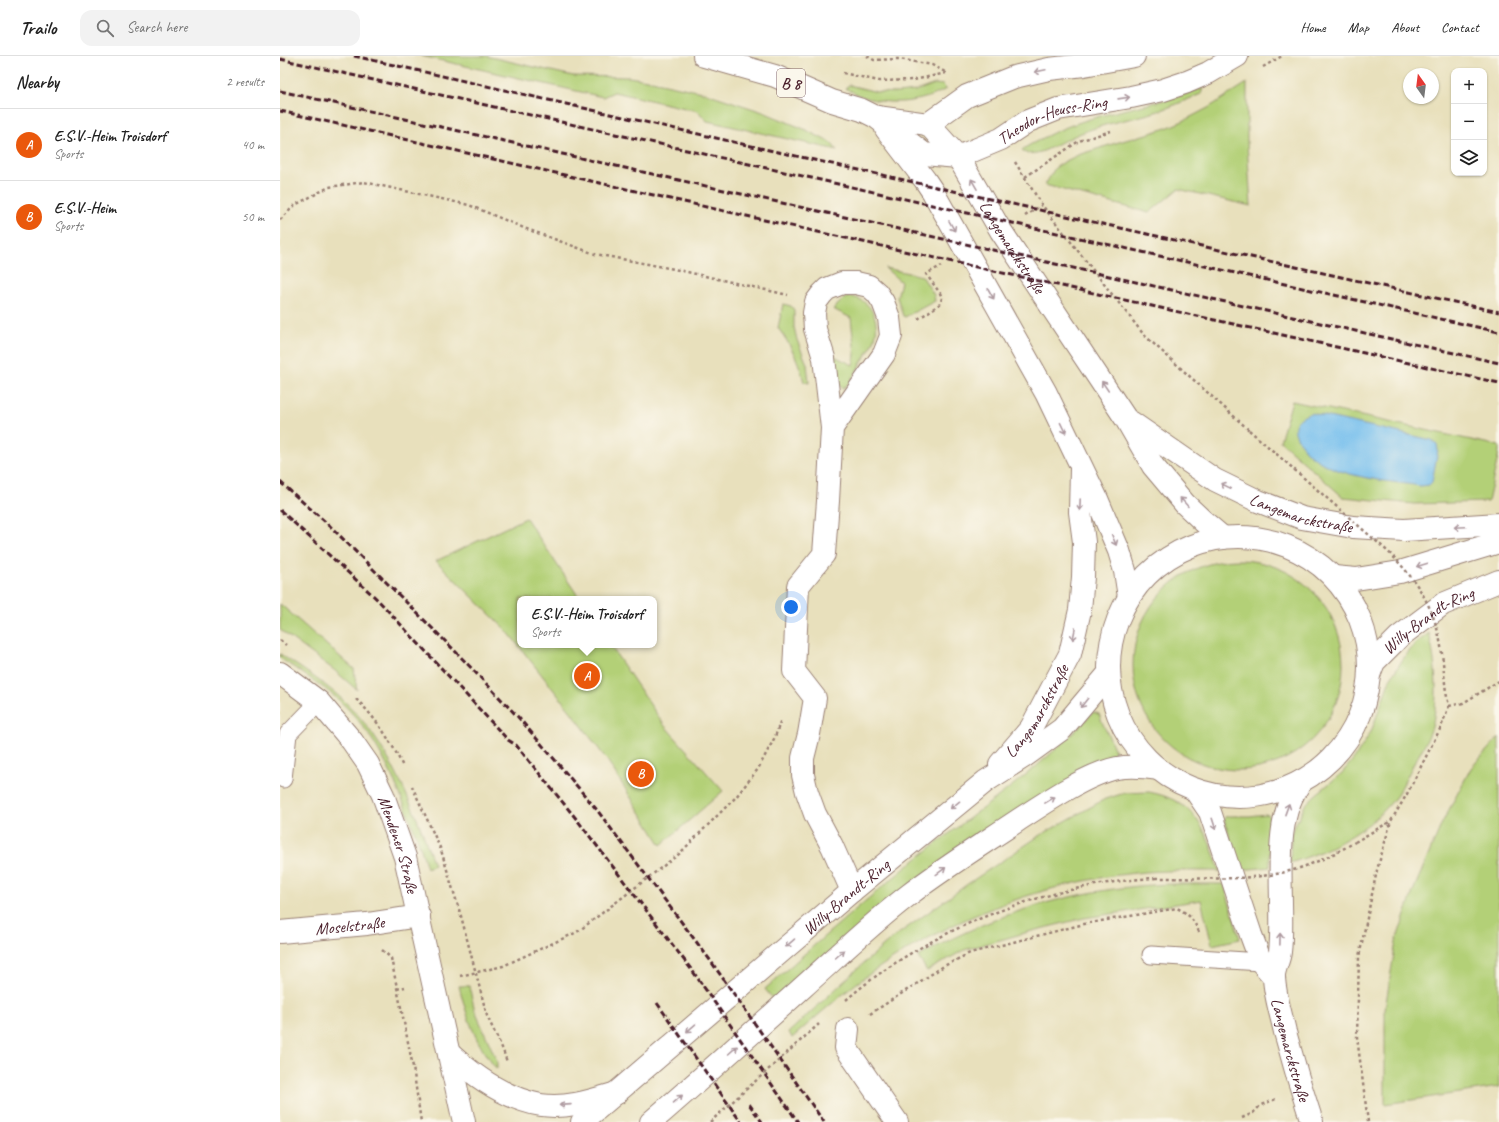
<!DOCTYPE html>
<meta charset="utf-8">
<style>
:root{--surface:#fff;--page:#f2f2f2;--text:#222;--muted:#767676;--line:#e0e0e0;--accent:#ea580c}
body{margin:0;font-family:Caveat,sans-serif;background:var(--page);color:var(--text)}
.controls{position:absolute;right:12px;top:12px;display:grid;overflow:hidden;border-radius:8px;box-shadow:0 1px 3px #0004}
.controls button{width:36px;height:36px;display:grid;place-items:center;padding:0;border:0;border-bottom:1px solid var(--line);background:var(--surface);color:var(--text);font:20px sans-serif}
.compass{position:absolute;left:1123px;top:12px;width:36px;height:36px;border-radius:50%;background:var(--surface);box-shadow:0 1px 3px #0004;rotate:346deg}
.you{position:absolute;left:511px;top:551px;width:14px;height:14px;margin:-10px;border:3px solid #fff;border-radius:50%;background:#1a73e8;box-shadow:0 0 0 6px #1a73e833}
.badge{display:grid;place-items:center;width:26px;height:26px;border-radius:50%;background:var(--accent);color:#fff;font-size:13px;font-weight:700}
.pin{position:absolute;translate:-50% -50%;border:2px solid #fff;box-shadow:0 1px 4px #0006}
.popup{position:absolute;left:237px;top:540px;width:140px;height:52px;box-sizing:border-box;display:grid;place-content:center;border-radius:8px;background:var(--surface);filter:drop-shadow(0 1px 3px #0005);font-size:13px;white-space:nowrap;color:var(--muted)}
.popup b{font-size:15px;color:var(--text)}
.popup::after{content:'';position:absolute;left:50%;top:100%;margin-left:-8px;border:8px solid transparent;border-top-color:var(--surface)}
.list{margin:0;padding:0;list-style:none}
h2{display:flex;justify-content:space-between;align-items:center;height:52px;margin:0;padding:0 16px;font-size:17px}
h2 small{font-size:13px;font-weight:400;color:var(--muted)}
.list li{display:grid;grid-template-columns:26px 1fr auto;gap:12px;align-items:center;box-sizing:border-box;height:72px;padding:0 16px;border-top:1px solid var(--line)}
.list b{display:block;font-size:15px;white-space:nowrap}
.list p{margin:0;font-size:13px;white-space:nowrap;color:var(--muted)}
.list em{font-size:13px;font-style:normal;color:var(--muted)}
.icon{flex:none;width:22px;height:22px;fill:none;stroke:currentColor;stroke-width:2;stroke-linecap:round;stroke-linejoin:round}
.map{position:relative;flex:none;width:1219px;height:1066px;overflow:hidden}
header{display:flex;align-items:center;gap:24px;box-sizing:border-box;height:56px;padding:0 20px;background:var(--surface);border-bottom:1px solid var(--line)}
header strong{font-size:19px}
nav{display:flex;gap:22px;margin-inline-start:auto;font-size:14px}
.search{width:280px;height:36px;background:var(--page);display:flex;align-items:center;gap:10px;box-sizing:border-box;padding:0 14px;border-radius:12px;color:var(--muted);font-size:15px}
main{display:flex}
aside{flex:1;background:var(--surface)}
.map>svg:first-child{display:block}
.green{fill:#b3d077;stroke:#7e7851}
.water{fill:#73beed;stroke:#5e6e8c}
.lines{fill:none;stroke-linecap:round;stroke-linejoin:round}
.service-casing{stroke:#998074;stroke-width:19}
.minor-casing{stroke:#998074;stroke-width:24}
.secondary-casing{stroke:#998074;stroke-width:24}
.primary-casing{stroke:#998074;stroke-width:24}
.path{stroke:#998074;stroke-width:2.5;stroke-dasharray:3 3;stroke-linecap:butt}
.service{stroke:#fff;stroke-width:17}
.minor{stroke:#fff;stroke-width:22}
.secondary{stroke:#fff;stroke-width:22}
.primary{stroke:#fff;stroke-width:22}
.rail{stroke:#4a1f2b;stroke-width:3;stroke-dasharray:6 3;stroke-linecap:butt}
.path-bridge{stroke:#998074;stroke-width:2.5;stroke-dasharray:3 3;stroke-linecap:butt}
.oneway{stroke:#ae9aa0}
.labels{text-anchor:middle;stroke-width:3.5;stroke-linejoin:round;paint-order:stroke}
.shield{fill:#fbf7ec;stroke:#7f6065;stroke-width:1}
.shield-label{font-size:16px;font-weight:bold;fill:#4a1f2b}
.street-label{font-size:17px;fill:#4a1f2b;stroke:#fbf7ec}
</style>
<header>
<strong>Trailo</strong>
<div class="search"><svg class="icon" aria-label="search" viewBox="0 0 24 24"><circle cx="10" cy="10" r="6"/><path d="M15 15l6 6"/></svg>Search here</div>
<nav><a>Home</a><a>Map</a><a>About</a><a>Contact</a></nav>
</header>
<main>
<aside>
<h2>Nearby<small>2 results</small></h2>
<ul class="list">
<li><span class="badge">A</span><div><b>E.S.V.-Heim Troisdorf</b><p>Sports</p></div><em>40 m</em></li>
<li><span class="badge">B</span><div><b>E.S.V.-Heim</b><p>Sports</p></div><em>50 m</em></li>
</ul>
</aside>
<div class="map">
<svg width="1219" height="1066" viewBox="0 0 1219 1066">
<rect width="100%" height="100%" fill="#fbf7ec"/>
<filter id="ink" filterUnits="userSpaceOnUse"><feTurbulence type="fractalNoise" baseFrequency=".025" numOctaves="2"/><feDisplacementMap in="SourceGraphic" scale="8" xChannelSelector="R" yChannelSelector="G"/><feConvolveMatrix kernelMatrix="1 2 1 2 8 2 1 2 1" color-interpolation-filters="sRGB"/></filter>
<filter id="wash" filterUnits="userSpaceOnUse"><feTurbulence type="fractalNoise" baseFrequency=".012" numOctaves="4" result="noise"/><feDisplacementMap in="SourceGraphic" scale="16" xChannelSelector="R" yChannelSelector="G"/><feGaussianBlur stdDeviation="0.9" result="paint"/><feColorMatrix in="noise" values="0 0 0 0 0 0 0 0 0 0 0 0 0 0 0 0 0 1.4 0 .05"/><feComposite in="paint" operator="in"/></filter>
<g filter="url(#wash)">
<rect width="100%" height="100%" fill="#e8e0bc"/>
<g class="green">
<path d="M141 0H206L293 20 349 21 367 24 426 37 483 56 524 73 551 87 557 94 427 65 418 55 334 36 323 41Z"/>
<path d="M967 27V87L971 150 898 133 869 157 765 129 775 112 784 106 798 99 839 86 884 73 903 65 928 52Z"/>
<path d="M655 28 663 29 666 33C642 47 611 50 584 41 577 39 571 35 565 32L569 29 597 36 617 37 636 35Z"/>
<path d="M923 32 921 38C904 45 887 53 869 58 842 65 813 70 788 83 774 89 758 102 743 96L742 94C748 89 756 86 763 82 813 55 870 52 923 32Z"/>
<path d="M605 212 642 220 654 239 655 245 625 261 623 260 617 241 621 226Z"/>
<path d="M572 241C591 244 600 264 595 282 593 291 584 301 580 309 575 317 571 327 563 332L558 329 550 298 573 309 575 299 571 262 553 253 565 242Z"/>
<path d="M503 248 511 250 514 254V271L517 284 527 308 529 327 524 326C519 306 511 289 498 272Z"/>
<path d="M1012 345 1219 390V396L1208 446 1134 448 1063 441 1000 385Z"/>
<path d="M246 462 300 543H240V589H330L384 669 443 735 381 789 327 704 299 666 227 575 156 505Z"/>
<circle cx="958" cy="609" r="105"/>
<path d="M0 548 74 613 77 634 54 614 0 574Z"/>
<path d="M1149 577C1156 608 1159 640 1152 671 1149 682 1139 699 1133 709 1128 719 1123 729 1117 739 1093 773 1049 795 1010 807L1011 777 1025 749 1034 740 1062 717 1076 700 1091 676 1110 623 1123 603 1135 588Z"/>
<path d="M0 598C22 613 45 627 64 645 106 683 136 755 154 809L147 812C143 798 138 785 133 772 117 729 100 686 68 653 49 633 23 618 0 602Z"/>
<path d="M813 656 819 658C823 670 832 685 835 696L834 699 816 708 493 943 485 933C540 884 595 835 653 790 708 747 767 708 813 656Z"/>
<path d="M1219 681V1031L1105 1048V953L1116 885 1134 833 1162 767 1191 712Z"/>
<path d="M869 736C916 745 925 773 940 815 912 815 883 814 855 817 754 828 659 867 577 927 555 944 534 963 512 982L509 976 585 906 614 881 689 827 759 780 825 743 845 737Z"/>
<path d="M986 758 989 760 990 811 960 814 944 763 946 760H970Z"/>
<path d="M944 828 960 883 932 889 921 844 878 851 804 862 752 875 684 894 647 915 638 901C703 863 775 839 850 831 881 827 913 828 944 828Z"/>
<path d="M179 930H189L195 955 217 1005V1013C195 989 187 960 179 930Z"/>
</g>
<path class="water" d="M1031 357 1152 384 1157 388 1158 394 1152 426 1149 429 1141 430C1103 424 1032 421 1016 379 1011 366 1021 361 1031 357Z"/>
</g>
<g filter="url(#ink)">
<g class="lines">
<defs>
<g id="service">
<path d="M3 723 8 678 39 646"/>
<path d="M871 899 981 906"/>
</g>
<g id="minor">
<path d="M552 372 604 298 611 280 609 262 603 246 597 237 589 230 576 227H562L547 233 542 238 536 246 534 257 535 273 544 302 552 372 548 445 544 498 518 530 514 615 535 642 529 678 523 702V719L527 736 535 758 552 790 572 835"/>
<path id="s1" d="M0 617 39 646 72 685 88 708 103 739 125 801 184 1066"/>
<path id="s2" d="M1022 725C988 764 1006 847 1000 896 999 905 993 914 994 922 995 940 1001 958 1005 976 1013 1006 1022 1036 1032 1066"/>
<path d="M915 734 930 756 971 879 981 906 994 921"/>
<path id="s3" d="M0 876 87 868 139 860"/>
<path d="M568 973 566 992 617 1066"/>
<path d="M169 997C195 1021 226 1043 261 1049 287 1053 313 1044 337 1037"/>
</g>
<g id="secondary">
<path id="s4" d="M648 68 678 101 721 175 846 363 873 410 905 448 923 465 943 482"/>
<path d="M606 73 645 124 653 136 766 337 817 443 839 495 845 515 849 541"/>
<path id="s5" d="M851 366 935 424 978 445 1022 462 1073 471 1124 474 1219 468"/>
<circle cx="959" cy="611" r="130"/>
<path d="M1054 521 1076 523 1120 516 1219 486"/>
<path id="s6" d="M1089 619 1094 606 1119 581 1163 548 1219 525"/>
<path id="s7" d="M720 708 751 672 790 598 800 554 803 521 804 486 800 456 801 413"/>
<path id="s8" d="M302 1066 572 835 706 725 742 702 782 673 829 617"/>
<path d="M371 1066C422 1022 472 977 522 932 558 900 592 867 630 838 664 812 701 789 737 765 763 748 807 718 837 712 849 710 865 711 878 713"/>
</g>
<g id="primary">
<path id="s9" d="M424 0 495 20 552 45 582 54 596 61 644 98 678 101 721 83 748 65 778 53 851 41 883 34 907 26 928 17 957 0"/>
<path d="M597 61 648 68 687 40 734 21 769 13 804 9 854 0"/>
</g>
</defs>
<use href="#service" class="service-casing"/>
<use href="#minor" class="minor-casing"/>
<use href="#secondary" class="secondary-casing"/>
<use href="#primary" class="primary-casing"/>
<g class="path">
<path d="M587 0 594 4 619 3 652 9 667 17"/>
<path d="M983 11 1002 0"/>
<path d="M563 17 599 25 634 24 666 17 668 19"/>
<path d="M735 106 762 149 864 279 969 374"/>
<path d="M745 121 799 85 831 75"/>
<path d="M745 160 762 149"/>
<path d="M0 164 15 149 49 131 84 126 189 149 244 172 315 198 394 213 508 239"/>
<path d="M638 263 660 248 662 242 660 237 646 218 661 210"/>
<path d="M0 584 6 589"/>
<path d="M76 643C96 662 112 686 123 711"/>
<path d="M1169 650 1183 647 1219 625"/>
<path d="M132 730 161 794 181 860 207 960 223 994 227 1006"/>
<path d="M1075 786 1111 765"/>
<path d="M102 894 111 902 133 1011 141 1066"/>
<path d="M180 920 223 910 293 878 300 874 399 798 456 741 478 713 495 681 501 663"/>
<path d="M117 933 125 931"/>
<path d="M566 944C649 872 766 828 876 822"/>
<path d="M590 958 664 910 690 897 804 868 897 852C910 859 913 863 919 876"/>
<path d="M962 1062 973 1057 981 1049 996 1043"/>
<path d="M430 1066 539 968"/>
<path d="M1088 1066 1077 981 1079 901 1097 814 1111 765 1127 738 1161 671 1169 650 1166 636"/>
</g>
<use href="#service" class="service"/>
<use href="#minor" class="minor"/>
<use href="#secondary" class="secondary"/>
<use href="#primary" class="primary"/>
<g class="rail">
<path d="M74 0 480 92 1219 256"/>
<path d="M0 3 1219 276"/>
<path d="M0 35 1219 307"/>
<path d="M0 55 502 168 1219 327"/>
<path d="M0 426 50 470 175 595 238 661 275 704 317 754 430 904 544 1066"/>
<path d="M0 454 98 544 228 684 236 689 298 765 414 917 518 1066"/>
<path d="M377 947 461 1066"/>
<path d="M469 1048 482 1066"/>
</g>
<g class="path-bridge">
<path d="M969 374 1104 492C1127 513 1145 536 1155 566 1163 588 1163 613 1166 636"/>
<path d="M876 822C921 822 973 826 1017 813 1038 806 1057 797 1075 786"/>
</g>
</g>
<defs><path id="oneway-shaft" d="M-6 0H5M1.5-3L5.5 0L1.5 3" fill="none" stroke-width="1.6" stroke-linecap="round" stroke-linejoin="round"/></defs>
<g class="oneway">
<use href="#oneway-shaft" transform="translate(760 15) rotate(168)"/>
<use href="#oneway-shaft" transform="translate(844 42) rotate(-8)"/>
<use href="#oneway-shaft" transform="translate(694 128) rotate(-120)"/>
<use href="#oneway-shaft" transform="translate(672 170) rotate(60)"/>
<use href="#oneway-shaft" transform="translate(711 238) rotate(61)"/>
<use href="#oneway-shaft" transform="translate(825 330) rotate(-124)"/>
<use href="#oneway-shaft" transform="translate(783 372) rotate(64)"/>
<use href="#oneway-shaft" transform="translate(946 430) rotate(-154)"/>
<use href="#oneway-shaft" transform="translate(904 446) rotate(-132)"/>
<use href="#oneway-shaft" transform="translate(800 449) rotate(92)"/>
<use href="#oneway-shaft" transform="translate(1180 471) rotate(177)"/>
<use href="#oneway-shaft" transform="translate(834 484) rotate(67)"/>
<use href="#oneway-shaft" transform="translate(1142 509) rotate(163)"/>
<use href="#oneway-shaft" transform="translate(794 578) rotate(102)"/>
<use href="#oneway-shaft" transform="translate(804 647) rotate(129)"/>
<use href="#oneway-shaft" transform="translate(770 744) rotate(-31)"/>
<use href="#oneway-shaft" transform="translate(675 749) rotate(141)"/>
<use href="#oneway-shaft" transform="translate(1007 753) rotate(-70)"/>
<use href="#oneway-shaft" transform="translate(934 768) rotate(72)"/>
<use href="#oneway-shaft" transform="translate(661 815) rotate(-36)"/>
<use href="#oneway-shaft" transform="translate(1000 883) rotate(-89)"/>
<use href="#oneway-shaft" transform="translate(510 887) rotate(139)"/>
<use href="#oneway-shaft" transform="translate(560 898) rotate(-42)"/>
<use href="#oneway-shaft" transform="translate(411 972) rotate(139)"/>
<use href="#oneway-shaft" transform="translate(453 994) rotate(-42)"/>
<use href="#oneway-shaft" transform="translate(398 1043) rotate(-41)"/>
<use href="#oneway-shaft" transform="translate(285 1049) rotate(176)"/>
</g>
</g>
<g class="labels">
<rect class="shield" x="497" y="13" width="28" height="28" rx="3"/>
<g class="shield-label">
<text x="511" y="33">B 8</text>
</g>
<g class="street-label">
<text dy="6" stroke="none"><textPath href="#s9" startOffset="380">Theodor-Heuss-Ring</textPath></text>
<text dy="6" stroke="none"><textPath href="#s4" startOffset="150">Langemarckstraße</textPath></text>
<text dy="6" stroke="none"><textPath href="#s5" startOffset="195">Langemarckstraße</textPath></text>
<text dy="6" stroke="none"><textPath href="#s6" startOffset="83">Willy-Brandt-Ring</textPath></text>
<text dy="6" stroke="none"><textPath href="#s7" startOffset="65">Langemarckstraße</textPath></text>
<text dy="6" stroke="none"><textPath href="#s1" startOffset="214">Mendener Straße</textPath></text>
<text dy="6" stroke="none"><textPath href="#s8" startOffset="347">Willy-Brandt-Ring</textPath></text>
<text dy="6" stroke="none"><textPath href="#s3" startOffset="70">Moselstraße</textPath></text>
<text dy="6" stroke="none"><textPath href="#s2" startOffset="276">Langemarckstraße</textPath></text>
</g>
</g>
</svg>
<div class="controls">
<button>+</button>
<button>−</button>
<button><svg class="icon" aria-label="layers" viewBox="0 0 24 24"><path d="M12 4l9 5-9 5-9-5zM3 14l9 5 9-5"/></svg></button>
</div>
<svg class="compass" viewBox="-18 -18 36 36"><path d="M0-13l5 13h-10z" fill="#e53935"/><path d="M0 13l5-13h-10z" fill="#767676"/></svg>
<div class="you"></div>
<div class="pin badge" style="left:307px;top:620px">A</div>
<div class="popup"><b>E.S.V.-Heim Troisdorf</b>Sports</div>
<div class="pin badge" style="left:361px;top:718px">B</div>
</div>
</main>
